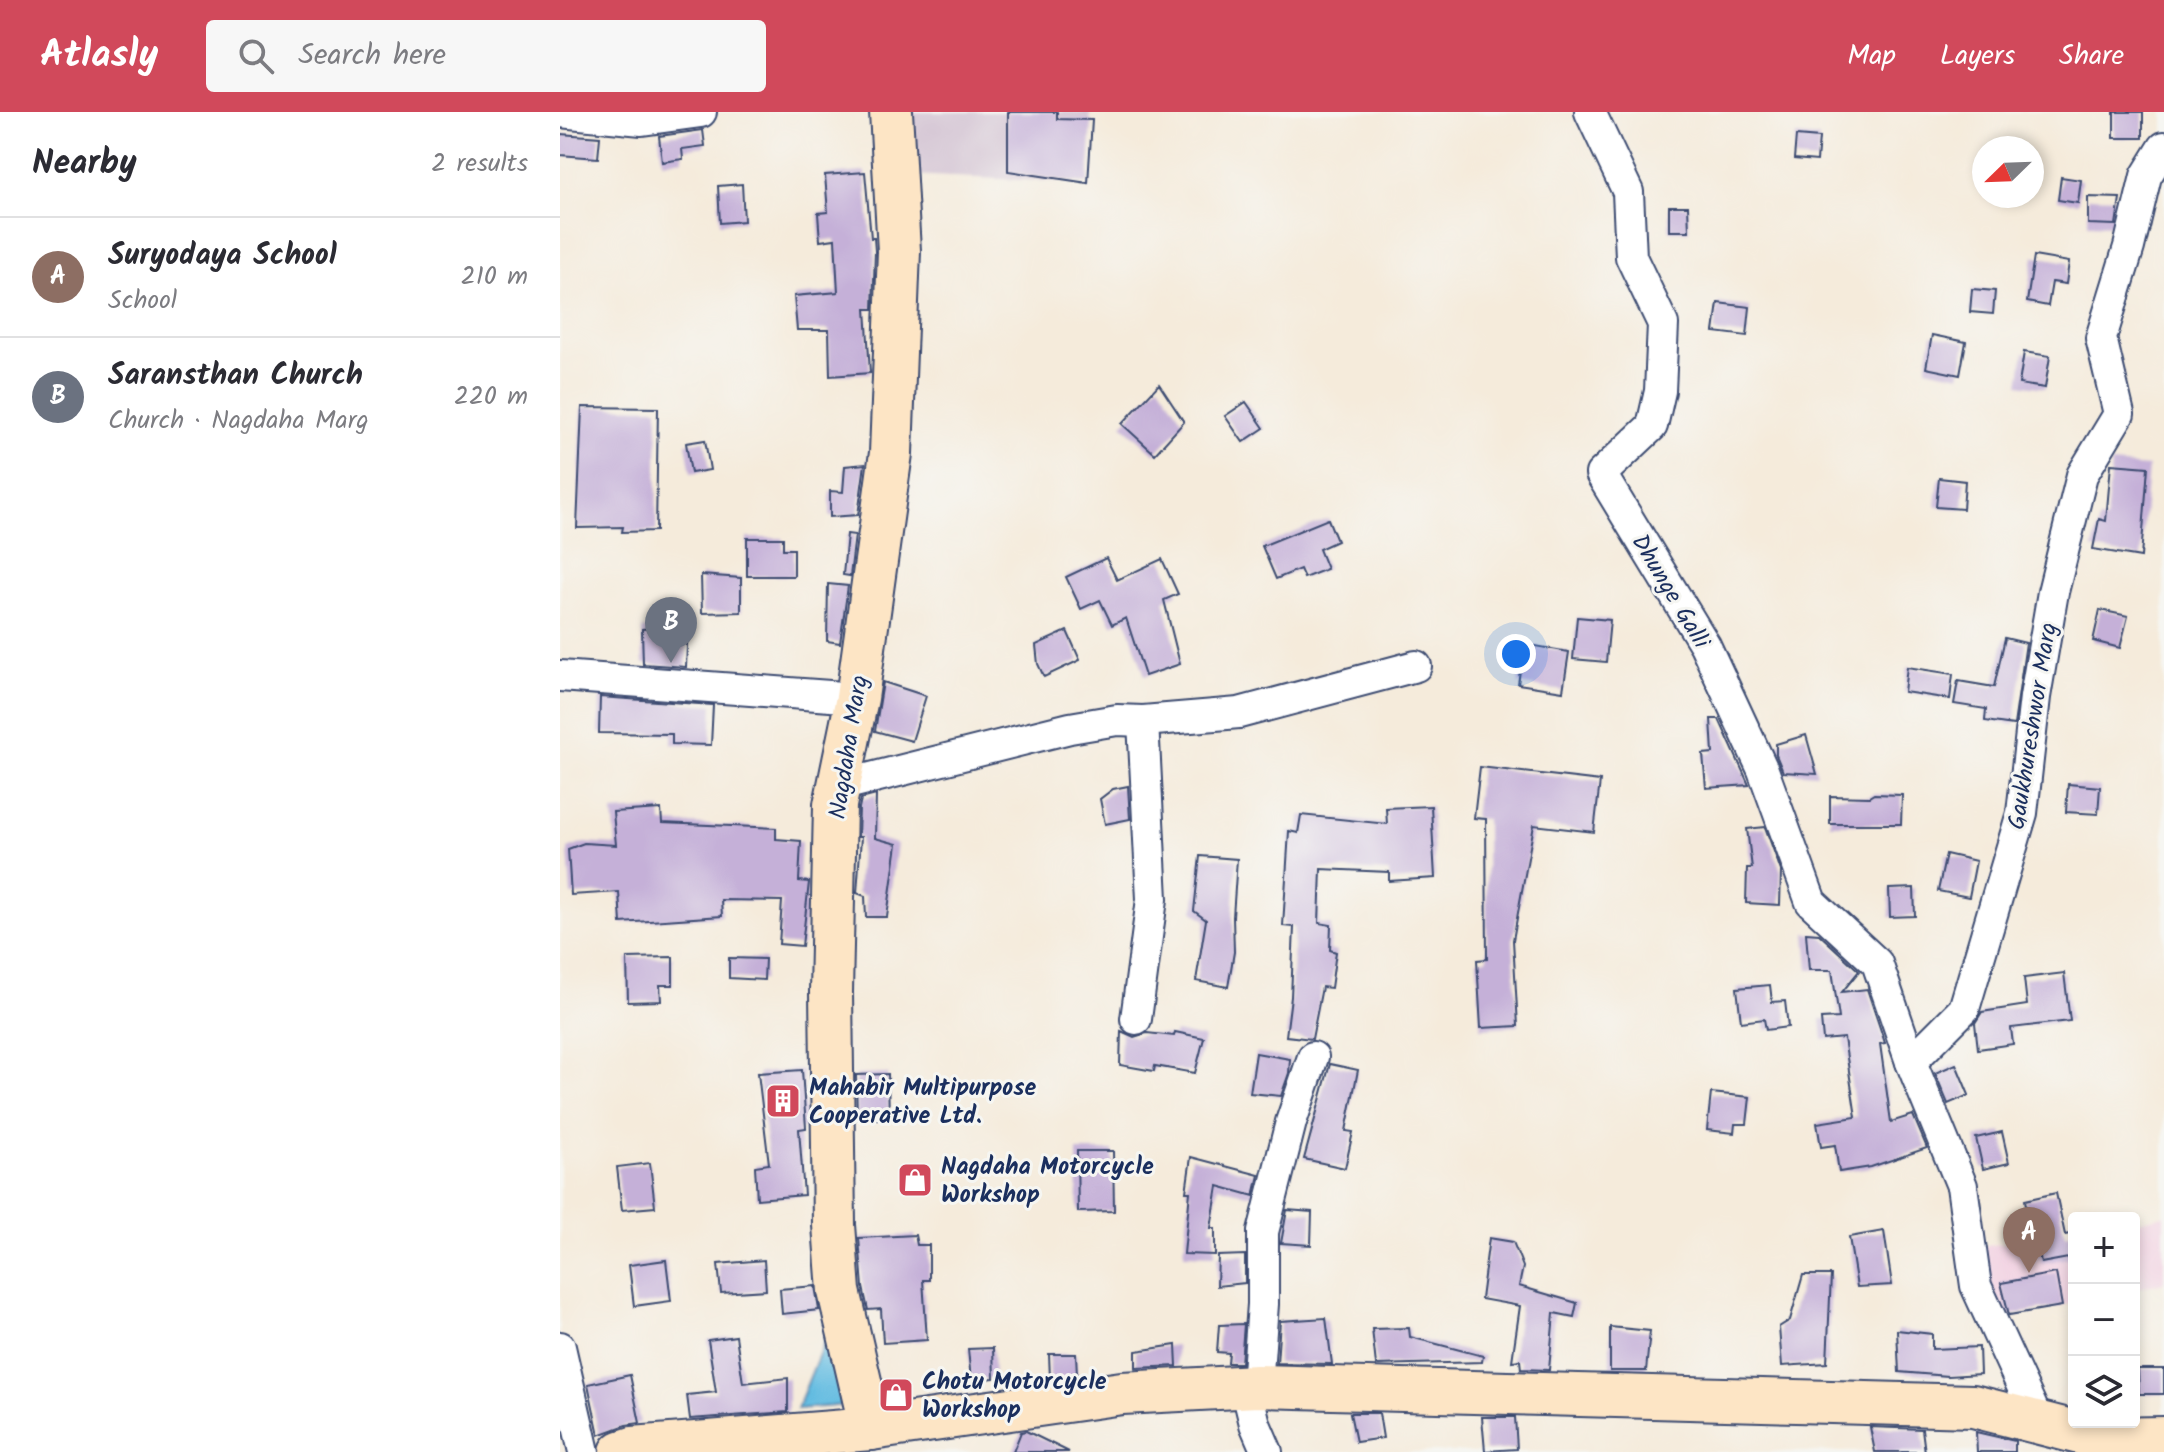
<!DOCTYPE html>
<meta charset="utf-8">
<style>
:root{--surface:#fff;--page:#f7f7f7;--text:#2b2b33;--muted:#7c7c81;--line:#e1e1e2;--accent:#d1495b}
body{margin:0;font-family:Kalam,sans-serif;background:var(--page);color:var(--text)}
.controls{position:absolute;right:24px;bottom:24px;display:grid;overflow:hidden;border-radius:8px;box-shadow:0 4px 12px #0003}
.controls button{width:72px;height:72px;display:grid;place-items:center;padding:0;border:0;border-bottom:2px solid var(--line);background:var(--surface);color:var(--text);font:40px sans-serif}
.compass{position:absolute;left:1412px;top:24px;width:72px;height:72px;border-radius:50%;background:var(--surface);box-shadow:0 4px 12px #0003;rotate:247deg}
.you{position:absolute;left:956px;top:542px;width:28px;height:28px;margin:-20px;border:6px solid #fff;border-radius:50%;background:#1a73e8;box-shadow:0 0 0 12px #1a73e833}
.badge{display:grid;place-items:center;width:52px;height:52px;border-radius:50%;background:var(--accent);color:#fff;font-size:26px;font-weight:700}
.pin{position:absolute;translate:-50% -66px;filter:drop-shadow(0 2px 4px #0008)}
.pin::after{content:'';position:absolute;top:42px;width:28px;height:24px;background:inherit;clip-path:polygon(0 0,100% 0,50% 100%)}
.list{margin:0;padding:0;list-style:none}
h2{display:flex;justify-content:space-between;align-items:center;height:104px;margin:0;padding:0 32px;font-size:34px}
h2 small{font-size:26px;font-weight:400;color:var(--muted)}
.list li{display:grid;grid-template-columns:52px 1fr auto;gap:24px;align-items:center;box-sizing:border-box;height:120px;padding:0 32px;border-top:2px solid var(--line)}
.list b{display:block;font-size:30px;white-space:nowrap}
.list p{margin:0;font-size:26px;white-space:nowrap;color:var(--muted)}
.list em{font-size:26px;font-style:normal;color:var(--muted)}
.icon{flex:none;width:44px;height:44px;fill:none;stroke:currentColor;stroke-width:2;stroke-linecap:round;stroke-linejoin:round}
.map{position:relative;flex:none;width:1604px;height:1340px;overflow:hidden}
header{display:flex;align-items:center;gap:48px;box-sizing:border-box;height:112px;padding:0 40px;background:var(--accent);color:#fff}
header strong{font-size:38px}
nav{display:flex;gap:44px;margin-inline-start:auto;font-size:28px}
.search{width:560px;height:72px;background:var(--page);display:flex;align-items:center;gap:20px;box-sizing:border-box;padding:0 28px;border-radius:8px;color:var(--muted);font-size:30px}
main{display:flex}
aside{flex:1;background:var(--surface)}
.map>svg:first-child{display:block}
.built{fill:#f2cfe1}
.industrial{fill:#cfbdcf}
.water{fill:#64bce1;stroke:#4076a0;stroke-width:2}
.building{fill:#c5b0d8}
.lines{fill:none;stroke-linecap:round;stroke-linejoin:round}
.street-casing{stroke:#3c4b71;stroke-width:34}
.secondary-casing{stroke:#3c4b71;stroke-width:46}
.street{stroke:#fff;stroke-width:30}
.secondary{stroke:#fde5c5;stroke-width:42}
.labels{text-anchor:middle;stroke-width:6;stroke-linejoin:round;paint-order:stroke}
.street-label{font-size:24px;fill:#1b2f5e;stroke:#f6f6f2}
.poi-label{font-size:24px;font-weight:bold;fill:#1b2f5e;stroke:#f6f6f2;text-anchor:start}
</style>
<header>
<strong>Atlasly</strong>
<div class="search"><svg class="icon" aria-label="search" viewBox="0 0 24 24"><circle cx="10" cy="10" r="6"/><path d="M15 15l6 6"/></svg>Search here</div>
<nav><a>Map</a><a>Layers</a><a>Share</a></nav>
</header>
<main>
<aside>
<h2>Nearby<small>2 results</small></h2>
<ul class="list">
<li><span class="badge" style="background:#8d6e63">A</span><div><b>Suryodaya School</b><p>School</p></div><em>210 m</em></li>
<li><span class="badge" style="background:#6b7280">B</span><div><b>Saransthan Church</b><p>Church · Nagdaha Marg</p></div><em>220 m</em></li>
</ul>
</aside>
<div class="map">
<svg width="1604" height="1340" viewBox="0 0 1604 1340">
<rect width="100%" height="100%" fill="#f6f6f2"/>
<filter id="ink" filterUnits="userSpaceOnUse"><feTurbulence type="fractalNoise" baseFrequency=".0125" numOctaves="2"/><feDisplacementMap in="SourceGraphic" scale="16" xChannelSelector="R" yChannelSelector="G"/><feConvolveMatrix kernelMatrix="1 2 1 2 8 2 1 2 1" color-interpolation-filters="sRGB"/></filter>
<filter id="wash" filterUnits="userSpaceOnUse"><feTurbulence type="fractalNoise" baseFrequency=".006" numOctaves="4" result="noise"/><feDisplacementMap in="SourceGraphic" scale="32" xChannelSelector="R" yChannelSelector="G"/><feGaussianBlur stdDeviation="1.8" result="paint"/><feColorMatrix in="noise" values="0 0 0 0 0 0 0 0 0 0 0 0 0 0 0 0 0 1.4 0 .05"/><feComposite in="paint" operator="in"/></filter>
<g filter="url(#wash)">
<rect width="100%" height="100%" fill="#f5ebdb"/>
<g class="built">
<path d="M1604 1103V1170L1574 1177V1110Z"/>
<path d="M1514 1121V1191L1448 1204 1429 1187 1419 1135Z"/>
</g>
<path class="industrial" d="M339 0H530L528 71 349 63Z"/>
<path class="water" d="M280 1224 298 1292 237 1297 266 1225Z"/>
<g id="blocks">
<g class="building">
<path d="M448 0H497V7L532 8 528 71 448 59Z"/>
<rect x="1554" y="0" width="29" height="26"/>
<path d="M143 18 145 34 122 37 123 47 102 50 99 24Z"/>
<path d="M0 22 40 25 38 46 0 43Z"/>
<path d="M1236 24 1259 26 1257 49 1234 47Z"/>
<path d="M305 60 311 126H314L315 139 313 197H306L310 261 270 264 269 218H237L234 184 278 180 275 127 260 129 258 101 268 100 265 63Z"/>
<path d="M1501 65 1521 68 1518 91 1498 88Z"/>
<path d="M182 72 184 109 160 111 158 74Z"/>
<path d="M1528 85 1560 86 1556 113 1528 112Z"/>
<path d="M1109 94H1128L1129 119H1109Z"/>
<path d="M1474 144 1509 150 1506 172 1492 170 1488 194 1467 190Z"/>
<path d="M1412 177 1435 179 1433 202 1410 200Z"/>
<path d="M1158 191 1190 195 1187 224 1154 220Z"/>
<path d="M1372 223 1406 230 1400 263 1366 256Z"/>
<path d="M1464 240 1490 244 1485 276 1459 272Z"/>
<path d="M599 272 624 310 595 342 562 312Z"/>
<path d="M686 290 704 316 683 330 665 304Z"/>
<path d="M22 295 98 296 96 419 62 420 63 415 17 416Z"/>
<path d="M145 328 150 358 131 361 126 331Z"/>
<path d="M305 352 298 403 270 405V379L283 380 285 354Z"/>
<path d="M1551 352 1588 355 1581 445 1533 437 1539 407 1546 409Z"/>
<path d="M1379 366 1405 369 1403 397 1376 395Z"/>
<path d="M768 407 777 429 759 437 767 457 744 466 740 457 716 467 702 434Z"/>
<path d="M287 422 295 423 290 464 283 463Z"/>
<path d="M187 426H223V437H234V464H187Z"/>
<path d="M546 446 557 468 602 447 618 482 604 488 620 552 585 564 566 506 552 513 540 488 521 497 506 465Z"/>
<path d="M141 463 181 466V500L142 501Z"/>
<path d="M268 472 288 474 280 531 267 529Z"/>
<path d="M1540 498 1568 504 1560 536 1533 529Z"/>
<path d="M1017 505 1050 508 1046 550 1013 547Z"/>
<path d="M128 513 126 555 83 552 82 517Z"/>
<path d="M507 519 520 548 484 565 478 552 476 533Z"/>
<path d="M1445 526 1466 531 1454 613 1425 609 1426 597 1394 592 1398 569 1434 575Z"/>
<path d="M964 532 1009 540 1003 579 958 572Z"/>
<path d="M1347 555 1393 562 1390 587 1344 580Z"/>
<path d="M323 570 366 584 352 629 315 619Z"/>
<path d="M40 585 153 593 151 633 112 632V622L39 621Z"/>
<path d="M1151 607H1159L1189 673 1146 676 1143 642 1153 641Z"/>
<path d="M1246 623 1257 662 1223 660 1216 643V632Z"/>
<path d="M920 655 1040 669 1034 720 974 713 953 828 958 914 921 916 917 848 927 847 926 707 914 706Z"/>
<path d="M1508 672 1540 675 1538 702 1506 700Z"/>
<path d="M568 674 570 707 545 712 540 687 553 677Z"/>
<path d="M1314 682 1342 683 1341 712H1270V684L1309 685Z"/>
<path d="M316 683 315 726 337 732 327 805H306L305 784 297 781 301 725H298L299 696 301 687Z"/>
<path d="M871 694 875 766 829 769V760L761 757 759 811 771 813 770 838 776 840 771 876 762 875 752 927 726 924 731 885 734 815 723 814 729 719 738 721 741 703 827 712 826 696Z"/>
<path d="M101 697 102 711 216 716V727L241 729 239 769 249 770 242 834 219 832 222 789 161 788 162 804 61 811 59 780 11 783 8 737 24 731 56 733 53 700Z"/>
<path d="M1205 715 1221 759 1220 793 1186 791 1187 756H1192L1187 717Z"/>
<path d="M1386 742 1416 749 1409 785 1378 779Z"/>
<path d="M640 744 677 747 673 805 674 840 668 875 636 869 646 808 634 799Z"/>
<path d="M1354 776 1355 804 1330 805 1329 777Z"/>
<path d="M1246 821 1259 822 1299 859 1282 880 1307 877 1325 931 1320 932 1331 1010 1353 1003 1367 1036 1311 1055 1279 1060 1275 1033 1261 1035 1257 1011 1296 1005 1284 926 1263 928 1261 907 1279 906 1272 858H1249Z"/>
<path d="M113 845V873H100L101 889 68 890 67 846Z"/>
<path d="M169 846 205 847 204 868 169 866Z"/>
<path d="M1504 861 1510 909 1451 916 1453 932 1418 937 1415 911 1422 900 1467 893 1464 866Z"/>
<path d="M1210 873 1212 890 1225 889 1228 915 1206 918 1204 907 1181 910 1177 876Z"/>
<path d="M561 919 574 925 587 921 614 924 615 920 644 926 635 961 595 954 594 959 560 953Z"/>
<path d="M696 941 730 947 729 961 721 984 690 981Z"/>
<path d="M770 952 798 958 786 1019 793 1020 785 1056 744 1047Z"/>
<path d="M1396 952 1409 983 1388 992 1375 961Z"/>
<path d="M242 958 246 1016 239 1017 244 1083 197 1087 195 1054 209 1052 198 961Z"/>
<path d="M328 962 329 1007H297L296 963Z"/>
<path d="M1151 981 1190 985 1187 1012H1175L1174 1021 1147 1018Z"/>
<path d="M1442 1020 1449 1051 1423 1057 1416 1026Z"/>
<path d="M517 1039H553L554 1099 518 1100Z"/>
<path d="M631 1045 699 1063 694 1084 658 1074 651 1116H655V1143L624 1142 630 1080H626Z"/>
<path d="M90 1051 95 1095 62 1098 57 1055Z"/>
<path d="M1496 1081 1505 1123 1514 1121V1145L1481 1151 1475 1120H1471L1465 1088Z"/>
<path d="M727 1098 752 1100 751 1133 721 1131Z"/>
<path d="M1324 1119 1332 1173 1297 1175 1289 1125Z"/>
<path d="M355 1123 357 1133H369V1168H363L367 1228 323 1231 321 1197 308 1198 303 1175 299 1126Z"/>
<path d="M929 1126 953 1130 963 1155 959 1174 1017 1191 1014 1205 994 1201 989 1258 961 1257 960 1248 952 1249 960 1194 921 1187Z"/>
<path d="M685 1143V1171L657 1174 658 1144Z"/>
<path d="M106 1148 111 1189 74 1194 69 1153Z"/>
<path d="M204 1148 206 1178 161 1181 158 1152Z"/>
<path d="M1496 1161 1502 1194 1449 1203 1441 1171Z"/>
<path d="M1243 1163H1271L1267 1251 1222 1254 1219 1215 1230 1208Z"/>
<path d="M255 1174 259 1198 222 1202 220 1177Z"/>
<path d="M766 1206 772 1252 717 1251 720 1209Z"/>
<path d="M684 1212 681 1251H668L669 1241 657 1240 659 1213Z"/>
<path d="M1050 1215 1090 1219 1086 1259H1050Z"/>
<path d="M849 1216 850 1225 923 1244 922 1250 816 1253 812 1217Z"/>
<path d="M1337 1218 1372 1222V1237L1419 1235 1420 1262 1388 1264 1339 1260Z"/>
<path d="M176 1224 183 1271 228 1266V1300L130 1307 127 1283 156 1280 148 1228Z"/>
<path d="M616 1233 617 1254 576 1256V1239Z"/>
<path d="M433 1236 434 1266 411 1268 408 1237Z"/>
<path d="M489 1242H516L517 1263 490 1267Z"/>
<path d="M1578 1257H1604V1282H1579Z"/>
<path d="M70 1263 80 1311 66 1313 39 1323 28 1272Z"/>
<path d="M790 1301H819L823 1326 796 1330Z"/>
<path d="M922 1305H955L957 1337 925 1339Z"/>
<path d="M1310 1315 1362 1317 1365 1340H1315Z"/>
<path d="M466 1319 509 1340H453L461 1320Z"/>
<path d="M1416 1320 1455 1329V1340H1417Z"/>
</g>
</g>
</g>
<g filter="url(#ink)">
<use href="#blocks" fill-opacity="0" stroke="#3c4b71" stroke-width="2"/>
<g class="lines">
<defs>
<g id="street">
<path d="M0 0 82 8 141 0"/>
<path d="M1030 0 1068 80 1071 145 1103 212 1100 279 1092 314 1041 362 1145 533 1203 658 1251 790 1317 851 1351 950"/>
<path d="M0 564 297 586"/>
<path d="M279 674 510 616 557 608 583 609 679 601 856 554"/>
<path d="M576 907 592 787 583 609"/>
<path d="M0 1235 24 1340"/>
<path d="M697 1274 703 1192V1120L731 1010 753 945"/>
<path d="M686 1275 695 1312 707 1340"/>
<path d="M1479 1311 1416 1174 1402 1074 1351 950 1404 897 1462 701 1475 585 1493 480 1522 363 1559 302 1541 226 1569 135 1586 64 1604 35"/>
</g>
<g id="secondary">
<path d="M311 1317 279 1179 274 1113 271 880 275 693 297 586 331 341 339 139 331 0"/>
<path d="M61 1340 73 1336 311 1317 562 1281 697 1274 1413 1294 1543 1327 1604 1326"/>
</g>
</defs>
<use href="#street" class="street-casing"/>
<use href="#secondary" class="secondary-casing"/>
<use href="#street" class="street"/>
<use href="#secondary" class="secondary"/>
</g>
</g>
<defs>
<symbol id="building-square" viewBox="-11 -11 22 22"><rect x="-9" y="-9" width="18" height="18" rx="4" fill="#d1495b" stroke="#f6f6f2"/><path d="M-4-6H4V6H1V3H-1V6H-4ZM-2.5-4.3h1.7v1.8h-1.7ZM.8-4.3h1.7v1.8H.8ZM-2.5-1h1.7V.8h-1.7ZM.8-1h1.7V.8H.8Z" fill="#fff"/></symbol>
<symbol id="shop-square" viewBox="-11 -11 22 22"><rect x="-9" y="-9" width="18" height="18" rx="4" fill="#d1495b" stroke="#f6f6f2"/><path d="M-5-2.5h2.3a2.7 3.5 0 0 1 5.4 0H5L5.5 6h-11ZM-1.5-2.5h3a1.5 2.3 0 0 0-3 0Z" fill="#fff"/></symbol>
</defs>
<g fill-rule="evenodd">
<use href="#building-square" x="203" y="969" width="40" height="40"/>
<use href="#shop-square" x="335" y="1048" width="40" height="40"/>
<use href="#shop-square" x="316" y="1263" width="40" height="40"/>
</g>
<g class="labels">
<g class="street-label">
<text transform="translate(1111 479) rotate(59)" y="8">Dhunge Galli</text>
<text transform="translate(1472 614) rotate(-81)" y="8">Gaukhureshwor Marg</text>
<text transform="translate(288 635) rotate(-81)" y="8">Nagdaha Marg</text>
</g>
<g class="poi-label">
<text x="249" y="983">Mahabir Multipurpose<tspan x="249" dy="28">Cooperative Ltd.</tspan></text>
<text x="381" y="1062">Nagdaha Motorcycle<tspan x="381" dy="28">Workshop</tspan></text>
<text x="362" y="1277">Chotu Motorcycle<tspan x="362" dy="28">Workshop</tspan></text>
</g>
</g>
</svg>
<div class="controls">
<button>+</button>
<button>−</button>
<button><svg class="icon" aria-label="layers" viewBox="0 0 24 24"><path d="M12 4l9 5-9 5-9-5zM3 14l9 5 9-5"/></svg></button>
</div>
<svg class="compass" viewBox="-18 -18 36 36"><path d="M0-13l5 13h-10z" fill="#e53935"/><path d="M0 13l5-13h-10z" fill="#7c7c81"/></svg>
<div class="you"></div>
<div class="pin badge" style="left:1469px;top:1161px;background:#8d6e63">A</div>
<div class="pin badge" style="left:111px;top:551px;background:#6b7280">B</div>
</div>
</main>
